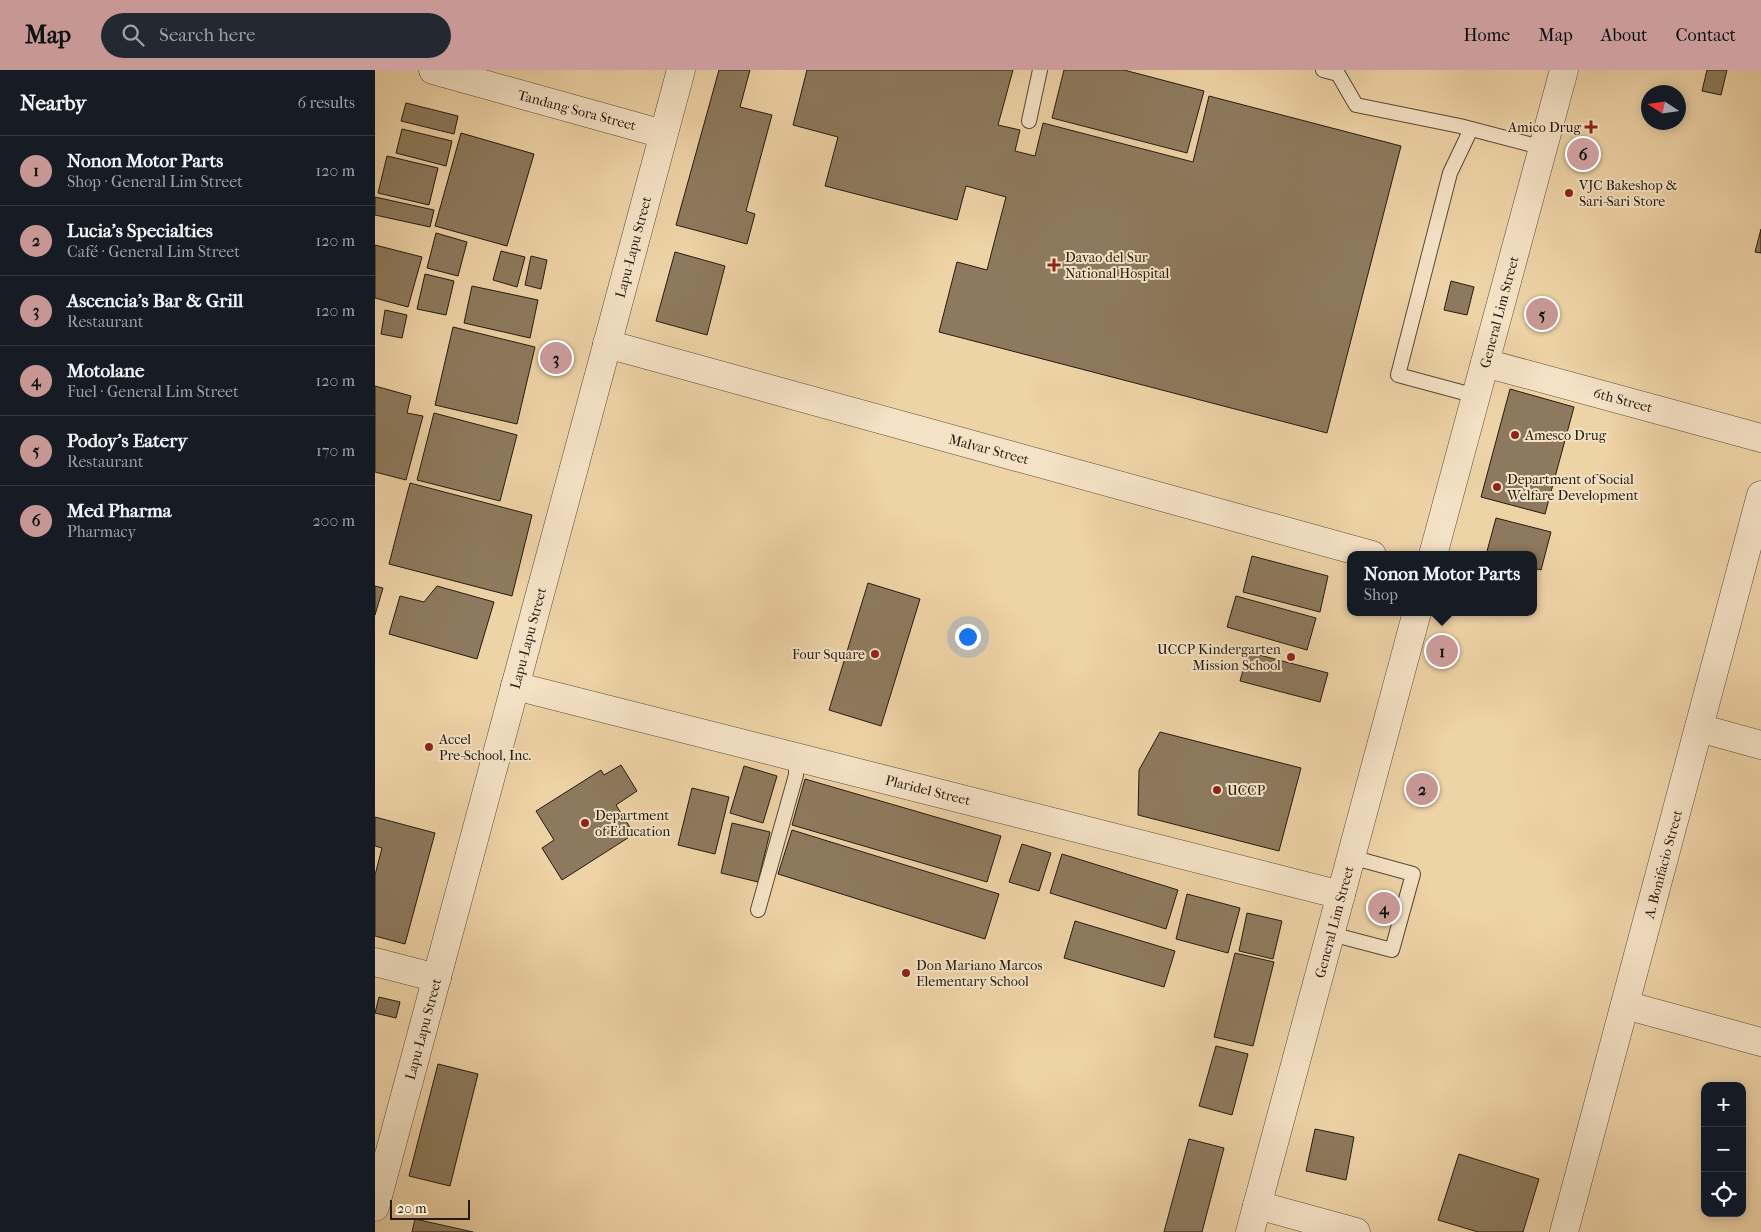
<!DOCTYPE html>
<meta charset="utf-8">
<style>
:root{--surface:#171b24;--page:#242831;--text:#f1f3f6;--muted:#9ea1a6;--line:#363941;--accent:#c59692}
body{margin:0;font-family:"IM FELL French Canon",serif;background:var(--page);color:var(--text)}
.controls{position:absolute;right:15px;bottom:15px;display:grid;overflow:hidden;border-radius:10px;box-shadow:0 2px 12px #0003}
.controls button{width:45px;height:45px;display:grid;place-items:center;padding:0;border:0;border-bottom:1px solid var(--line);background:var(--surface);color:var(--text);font:25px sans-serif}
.compass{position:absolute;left:1266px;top:15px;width:45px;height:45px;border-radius:50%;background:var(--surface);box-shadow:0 2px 12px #0003;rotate:282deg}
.scale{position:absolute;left:15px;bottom:12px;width:80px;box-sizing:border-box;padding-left:5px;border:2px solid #241a0f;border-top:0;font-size:14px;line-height:18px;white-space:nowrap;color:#241a0f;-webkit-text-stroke:4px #f4e2c6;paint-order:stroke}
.you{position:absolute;left:592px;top:566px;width:18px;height:18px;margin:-12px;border:4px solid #fff;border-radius:50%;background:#1a73e8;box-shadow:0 0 0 8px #1a73e833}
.badge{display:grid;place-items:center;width:32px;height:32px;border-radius:50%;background:var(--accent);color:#111;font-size:16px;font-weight:700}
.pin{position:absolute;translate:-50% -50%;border:2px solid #fff;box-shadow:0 1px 5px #0006}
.popup{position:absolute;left:972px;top:481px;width:190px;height:65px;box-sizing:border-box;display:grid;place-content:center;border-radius:10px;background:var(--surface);filter:drop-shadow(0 1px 4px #0005);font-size:16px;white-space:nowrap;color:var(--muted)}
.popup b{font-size:19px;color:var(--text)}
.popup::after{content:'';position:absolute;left:50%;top:100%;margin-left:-10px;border:10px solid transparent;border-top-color:var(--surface)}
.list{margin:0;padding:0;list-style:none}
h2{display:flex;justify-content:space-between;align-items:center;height:65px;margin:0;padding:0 20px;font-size:21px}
h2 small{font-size:16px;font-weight:400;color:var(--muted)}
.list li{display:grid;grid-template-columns:32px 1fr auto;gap:15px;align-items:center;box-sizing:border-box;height:70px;padding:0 20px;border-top:1px solid var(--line)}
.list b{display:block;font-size:19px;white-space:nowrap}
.list p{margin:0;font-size:16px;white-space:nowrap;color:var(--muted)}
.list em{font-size:16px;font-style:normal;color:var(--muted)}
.icon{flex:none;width:28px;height:28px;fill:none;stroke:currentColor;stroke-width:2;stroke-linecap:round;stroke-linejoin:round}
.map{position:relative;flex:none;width:1386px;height:1162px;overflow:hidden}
header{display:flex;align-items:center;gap:30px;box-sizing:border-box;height:70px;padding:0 25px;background:var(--accent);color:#111}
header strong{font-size:24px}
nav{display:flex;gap:28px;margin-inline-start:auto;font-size:18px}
.search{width:350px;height:45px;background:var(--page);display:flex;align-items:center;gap:12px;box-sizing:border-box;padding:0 18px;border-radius:28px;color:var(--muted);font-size:19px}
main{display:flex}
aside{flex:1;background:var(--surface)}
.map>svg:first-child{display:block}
.building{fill:#8d7a5e;stroke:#241a0f}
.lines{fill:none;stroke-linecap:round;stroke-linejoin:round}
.service-casing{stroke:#564835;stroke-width:16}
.minor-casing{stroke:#564835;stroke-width:29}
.tertiary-casing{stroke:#564835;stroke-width:29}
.service{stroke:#f4e2c6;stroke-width:14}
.minor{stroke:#f4e2c6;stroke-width:28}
.tertiary{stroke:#f4e2c6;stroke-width:28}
.poi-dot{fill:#8f2418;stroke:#f4e2c6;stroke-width:2}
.labels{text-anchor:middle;stroke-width:4;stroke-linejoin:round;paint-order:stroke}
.street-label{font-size:14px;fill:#241a0f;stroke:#f4e2c6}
.poi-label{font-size:14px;fill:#241a0f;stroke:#f4e2c6;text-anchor:start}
</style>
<header>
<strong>Map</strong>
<div class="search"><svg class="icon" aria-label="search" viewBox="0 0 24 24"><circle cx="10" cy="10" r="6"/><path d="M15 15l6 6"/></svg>Search here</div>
<nav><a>Home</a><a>Map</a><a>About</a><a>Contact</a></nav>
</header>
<main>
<aside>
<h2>Nearby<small>6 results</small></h2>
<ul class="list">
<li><span class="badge">1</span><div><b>Nonon Motor Parts</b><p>Shop · General Lim Street</p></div><em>120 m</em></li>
<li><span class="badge">2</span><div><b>Lucia's Specialties</b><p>Café · General Lim Street</p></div><em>120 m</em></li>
<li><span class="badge">3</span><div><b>Ascencia's Bar &amp; Grill</b><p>Restaurant</p></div><em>120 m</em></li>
<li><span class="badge">4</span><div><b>Motolane</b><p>Fuel · General Lim Street</p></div><em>120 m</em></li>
<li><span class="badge">5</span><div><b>Podoy's Eatery</b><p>Restaurant</p></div><em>170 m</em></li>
<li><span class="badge">6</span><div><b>Med Pharma</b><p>Pharmacy</p></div><em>200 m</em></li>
</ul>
</aside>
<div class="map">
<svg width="1386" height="1162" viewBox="0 0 1386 1162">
<rect width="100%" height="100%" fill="#eed3a7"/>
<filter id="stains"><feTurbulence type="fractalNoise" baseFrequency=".004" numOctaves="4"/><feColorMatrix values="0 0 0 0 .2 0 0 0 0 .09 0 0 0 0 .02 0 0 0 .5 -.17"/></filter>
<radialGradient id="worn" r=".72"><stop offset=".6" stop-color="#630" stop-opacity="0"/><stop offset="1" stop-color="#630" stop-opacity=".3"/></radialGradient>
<g class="building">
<path d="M344 0H375L365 37 397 45 371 141 380 144 372 174 301 155Z"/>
<path d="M432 0H638L623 55 645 60 640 81 660 86 668 53 818 92 834 26 1026 76 952 363 564 262 582 192 612 200 631 127 591 116 582 150 450 116 463 67 418 55Z"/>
<path d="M689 0H749L829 21 812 83 677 48Z"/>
<path d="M1332 0H1352L1346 25 1327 21Z"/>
<path d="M31 33 83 46 79 64 26 51Z"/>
<path d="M27 59 77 71 71 96 21 83Z"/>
<path d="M86 63 159 84 132 176 60 156Z"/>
<path d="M12 86 63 98 54 135 3 123Z"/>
<path d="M0 127 59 140 55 157 0 145Z"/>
<path d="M1386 159V183L1380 182Z"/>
<path d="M61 163 92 172 83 206 52 198Z"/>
<path d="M0 175 47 187 33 237 0 228Z"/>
<path d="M126 181 150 187 142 217 118 210Z"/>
<path d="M300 182 350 196 332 265 281 251Z"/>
<path d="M156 186 172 190 166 219 150 215Z"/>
<path d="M50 204 79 211 71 245 42 239Z"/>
<path d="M1076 211 1099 217 1092 245 1069 240Z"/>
<path d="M97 216 163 230 155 268 89 253Z"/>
<path d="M10 240 32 245 27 268 6 264Z"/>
<path d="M78 257 160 277 142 354 60 335Z"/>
<path d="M0 316 36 326 32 343 48 346 31 410 0 402Z"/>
<path d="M1135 319 1199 337 1170 444 1106 427Z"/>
<path d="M59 343 142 365 125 431 42 410Z"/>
<path d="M35 413 157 445 137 526 14 494Z"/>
<path d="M1121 448 1176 462 1166 500 1158 498V485H1111Z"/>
<path d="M877 486 953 506 945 542 868 522Z"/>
<path d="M493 513 545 529 506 656 454 640Z"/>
<path d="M0 516 8 518 0 545Z"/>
<path d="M62 516 119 532 102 589 14 564 25 526 49 532Z"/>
<path d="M861 526 941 548 932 580 852 557Z"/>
<path d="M873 582 953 603 945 632 865 611Z"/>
<path d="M785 662 926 698 904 781 763 745 764 700Z"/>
<path d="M246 695 262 721 241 735 259 764 187 810 167 778 179 770 161 741 226 700 229 705Z"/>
<path d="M369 696 402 706 388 753 355 743Z"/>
<path d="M430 709 626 766 612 812 417 755Z"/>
<path d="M317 718 354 727 340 784 303 775Z"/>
<path d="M0 747 60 763 30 874 0 866V805L7 778 0 776Z"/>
<path d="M357 753 395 762 383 812 346 803Z"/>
<path d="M417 760 624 824 610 869 403 804Z"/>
<path d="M647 774 676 783 664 821 634 812Z"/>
<path d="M687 784 803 820 791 859 675 823Z"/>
<path d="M812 824 865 838 853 883 801 869Z"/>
<path d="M872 843 907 851 898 889 864 881Z"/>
<path d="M700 851 800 881 789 917 689 888Z"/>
<path d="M860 883 899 892 878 976 839 967Z"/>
<path d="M4 927 25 932 21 948 0 943Z"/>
<path d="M841 976 873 984 857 1045 824 1036Z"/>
<path d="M63 994 103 1004 75 1116 34 1106Z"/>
<path d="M940 1059 979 1067 971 1110 931 1101Z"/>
<path d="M814 1069 849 1078 827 1162H789Z"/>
<path d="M1084 1084 1164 1109 1148 1162H1103L1063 1150Z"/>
<path d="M40 1149 98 1162H37Z"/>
</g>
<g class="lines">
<defs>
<g id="service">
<path d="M948 0 963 4 981 35 1085 56 1169 78"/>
<path d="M654 51 665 0"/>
<path d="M1096 59 1075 103 1023 305 1101 326"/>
<path d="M383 840 421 705V687"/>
<path d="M956 864 1017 880 1038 804 976 787"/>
</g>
<g id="minor">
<path d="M232 274 997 485"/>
<path d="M1110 293 1386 368"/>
<path d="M140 616 966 825"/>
<path d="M1324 658 1386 675"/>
<path d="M0 892 62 908"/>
<path d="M1250 935 1386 972"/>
<path d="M882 1135 981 1162"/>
<path d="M1189 1162 1386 425"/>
</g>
<g id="tertiary">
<path d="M58 0 288 64"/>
<path d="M1058 485 1189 0"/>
<path d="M0 1137 306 0"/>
<path d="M875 1162 1042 542"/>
</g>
</defs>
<use href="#service" class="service-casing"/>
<use href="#minor" class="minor-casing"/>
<use href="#tertiary" class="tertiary-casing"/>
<use href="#service" class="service"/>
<use href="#minor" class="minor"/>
<use href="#tertiary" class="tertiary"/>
</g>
<g class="poi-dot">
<path d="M1213.5 49.5h5v5h5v5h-5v5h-5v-5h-5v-5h5z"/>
<circle cx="1194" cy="123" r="5"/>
<path d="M676.5 187.5h5v5h5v5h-5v5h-5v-5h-5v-5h5z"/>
<circle cx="1140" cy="365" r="5"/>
<circle cx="1122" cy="417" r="5"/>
<circle cx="500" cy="584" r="5"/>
<circle cx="916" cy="587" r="5"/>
<circle cx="54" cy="677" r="5"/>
<circle cx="842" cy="720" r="5"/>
<circle cx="210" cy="753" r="5"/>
<circle cx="531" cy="903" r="5"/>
</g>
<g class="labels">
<g class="street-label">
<text transform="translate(202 40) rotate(15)" y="5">Tandang Sora Street</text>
<text transform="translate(258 177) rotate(-75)" y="5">Lapu-Lapu Street</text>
<text transform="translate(1124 242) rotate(-75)" y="5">General Lim Street</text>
<text transform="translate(1248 330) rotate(15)" y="5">6th Street</text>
<text transform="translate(614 379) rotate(15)" y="5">Malvar Street</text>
<text transform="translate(153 568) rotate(-75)" y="5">Lapu-Lapu Street</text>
<text transform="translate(553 720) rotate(14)" y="5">Plaridel Street</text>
<text transform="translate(1288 794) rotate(-75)" y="5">A. Bonifacio Street</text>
<text transform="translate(959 852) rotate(-75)" y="5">General Lim Street</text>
<text transform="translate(48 959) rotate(-75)" y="5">Lapu-Lapu Street</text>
</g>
<g class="poi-label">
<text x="1206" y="62" text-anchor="end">Amico Drug</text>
<text x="1204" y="120">VJC Bakeshop &amp;<tspan x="1204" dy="16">Sari-Sari Store</tspan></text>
<text x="690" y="192">Davao del Sur<tspan x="690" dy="16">National Hospital</tspan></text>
<text x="1150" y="370">Amesco Drug</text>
<text x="1132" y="414">Department of Social<tspan x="1132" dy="16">Welfare Development</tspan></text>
<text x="906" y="584" text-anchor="end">UCCP Kindergarten<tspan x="906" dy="16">Mission School</tspan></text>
<text x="490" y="589" text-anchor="end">Four Square</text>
<text x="64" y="674">Accel<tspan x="64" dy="16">Pre-School, Inc.</tspan></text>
<text x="852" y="725">UCCP</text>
<text x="220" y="750">Department<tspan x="220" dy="16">of Education</tspan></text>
<text x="541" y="900">Don Mariano Marcos<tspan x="541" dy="16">Elementary School</tspan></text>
</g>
</g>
<rect width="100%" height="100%" filter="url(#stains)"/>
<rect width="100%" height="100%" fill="url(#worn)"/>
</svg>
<div class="controls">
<button>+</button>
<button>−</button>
<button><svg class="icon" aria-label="locate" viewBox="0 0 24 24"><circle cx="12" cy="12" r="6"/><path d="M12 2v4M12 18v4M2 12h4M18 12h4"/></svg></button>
</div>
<svg class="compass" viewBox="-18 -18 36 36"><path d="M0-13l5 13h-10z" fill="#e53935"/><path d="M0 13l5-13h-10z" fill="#9ea1a6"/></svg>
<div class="scale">20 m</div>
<div class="you"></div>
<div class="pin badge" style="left:1067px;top:581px">1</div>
<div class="popup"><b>Nonon Motor Parts</b>Shop</div>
<div class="pin badge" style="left:1047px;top:719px">2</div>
<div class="pin badge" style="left:181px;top:288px">3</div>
<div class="pin badge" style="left:1009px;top:838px">4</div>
<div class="pin badge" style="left:1167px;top:244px">5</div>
<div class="pin badge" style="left:1208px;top:84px">6</div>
</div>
</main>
